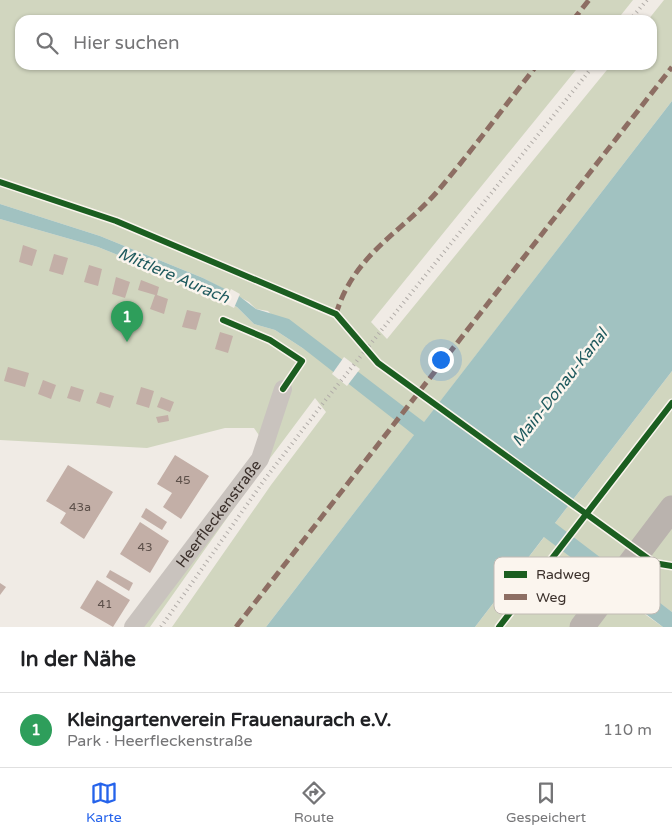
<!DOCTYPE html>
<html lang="de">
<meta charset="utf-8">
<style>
:root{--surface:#fff;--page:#f6f6f6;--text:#202124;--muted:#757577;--line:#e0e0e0;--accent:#2563eb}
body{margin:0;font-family:"Varela Round",sans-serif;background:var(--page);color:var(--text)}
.you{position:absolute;left:440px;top:359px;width:18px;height:18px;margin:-12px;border:4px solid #fff;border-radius:50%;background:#1a73e8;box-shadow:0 0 0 8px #1a73e833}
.badge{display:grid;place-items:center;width:32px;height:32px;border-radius:50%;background:var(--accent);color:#fff;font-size:16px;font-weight:700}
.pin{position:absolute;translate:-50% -41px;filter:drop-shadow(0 1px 2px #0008)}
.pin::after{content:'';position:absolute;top:26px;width:18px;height:15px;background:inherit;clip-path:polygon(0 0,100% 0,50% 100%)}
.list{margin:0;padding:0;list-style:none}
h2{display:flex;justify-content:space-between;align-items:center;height:65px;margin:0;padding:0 20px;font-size:21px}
h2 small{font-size:16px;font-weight:400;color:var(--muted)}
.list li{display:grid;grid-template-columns:32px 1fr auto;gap:15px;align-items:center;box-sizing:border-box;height:75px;padding:0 20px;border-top:1px solid var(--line)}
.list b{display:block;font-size:19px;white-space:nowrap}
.list p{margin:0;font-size:16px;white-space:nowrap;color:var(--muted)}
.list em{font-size:16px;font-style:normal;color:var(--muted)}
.icon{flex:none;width:28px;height:28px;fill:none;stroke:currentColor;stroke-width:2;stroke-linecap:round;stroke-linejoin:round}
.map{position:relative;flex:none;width:672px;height:627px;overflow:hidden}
.search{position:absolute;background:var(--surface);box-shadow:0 1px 4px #0004;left:15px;right:15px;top:15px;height:55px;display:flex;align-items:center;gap:12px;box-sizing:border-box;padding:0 18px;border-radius:15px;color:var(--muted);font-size:19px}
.sheet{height:140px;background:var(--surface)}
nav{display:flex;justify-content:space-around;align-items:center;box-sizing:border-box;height:70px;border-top:1px solid var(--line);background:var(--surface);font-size:14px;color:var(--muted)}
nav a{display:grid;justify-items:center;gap:2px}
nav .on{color:var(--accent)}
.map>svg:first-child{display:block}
.green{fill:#d1d6bf}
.water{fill:#a1c2c1}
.pier{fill:#f0ebe5}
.building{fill:#c3afa7}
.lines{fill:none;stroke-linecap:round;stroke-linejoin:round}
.street{stroke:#c9c3be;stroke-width:18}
.secondary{stroke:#bab3ae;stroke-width:25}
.rail{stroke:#b1aca8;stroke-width:4;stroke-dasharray:1 4;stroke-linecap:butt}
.quiet{stroke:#8d6e63;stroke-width:5;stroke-dasharray:10 5;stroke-linecap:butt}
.cycleway-casing{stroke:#fbf5ee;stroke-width:9}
.cycleway{stroke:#1b5e20;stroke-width:6}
.labels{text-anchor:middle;stroke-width:5;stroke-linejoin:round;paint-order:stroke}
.number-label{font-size:12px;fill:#5d504a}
.street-label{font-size:15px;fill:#3b302b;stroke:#fbf5ee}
.water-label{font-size:16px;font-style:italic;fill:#1f5a5e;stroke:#fbf5ee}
.key{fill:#fbf5ee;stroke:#c1bab4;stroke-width:1}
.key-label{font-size:14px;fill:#3b302b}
</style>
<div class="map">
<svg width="672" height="627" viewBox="0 0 672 627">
<rect width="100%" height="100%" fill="#f0ebe5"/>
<g class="green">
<path d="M0 0H633L617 20H20V65H580L371 322 387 339 611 65H652V20H648L664 0H672V101L266 627H172L271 485 326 412 315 398 256 477 150 627H141L267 447 254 428H225L147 448 0 440V219L98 247 200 288 237 307 254 324 275 330 304 349 268 311 256 309 249 302 203 278 100 236 0 204Z"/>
<path d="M672 371V612L634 584 623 599 663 627H475Z"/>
</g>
<path class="water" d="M672 101V371L555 523 672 612V627H663L544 537 475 627H266L414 435 304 349 275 330 254 324 237 307 200 288 98 247 0 219V204L100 236 203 278 239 296 256 309 289 319 424 422Z"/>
<g class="pier">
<path d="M231 289 240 294 234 308 224 303Z"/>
<path d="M344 357 360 369 347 386 332 374Z"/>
</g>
<g class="building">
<path d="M23 245 37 250 32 266 19 262Z"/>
<path d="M54 254 68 258 63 275 49 271Z"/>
<path d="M89 265 102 269 98 286 84 282Z"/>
<path d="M116 277 130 282 125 298 112 294Z"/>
<path d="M141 280 159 287 157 295 168 299 164 314 150 309 155 295 138 290Z"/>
<path d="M187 310 201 313 196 330 182 327Z"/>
<path d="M220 332 233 336 228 353 215 349Z"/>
<path d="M8 367 29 373 25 387 4 381Z"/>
<path d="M43 380 56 385 51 399 38 394Z"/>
<path d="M71 386 84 390 80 402 67 398Z"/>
<path d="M141 387 154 391 149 408 136 404Z"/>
<path d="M100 392 114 396 110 408 96 403Z"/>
<path d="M161 397 174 402 170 412 157 407Z"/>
<path d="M168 415 169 421 158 423 156 417Z"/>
<path d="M175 455 209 476 181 519 163 507 172 493 157 484Z"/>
<path d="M68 465 113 492 84 539 60 523 66 513 46 501Z"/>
<path d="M146 508 167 522 162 530 141 517Z"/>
<path d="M140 522 169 541 150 573 120 554Z"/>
<path d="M110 570 133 583 129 591 106 577Z"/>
<path d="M97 580 130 600 113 627 80 608Z"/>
<path d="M0 583 6 587 0 595Z"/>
</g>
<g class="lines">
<path class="street" id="s1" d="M133 627 260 459 283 389"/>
<path class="secondary" d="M582 627 672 508"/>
<g class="rail">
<path d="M630 20 647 0"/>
<path d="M161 627 265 479 324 402 594 65"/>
</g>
<g class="quiet">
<path d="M573 20 589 0"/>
<path d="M336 314C354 255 398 235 436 193 471 152 504 107 537 65"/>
<path d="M236 627 672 67"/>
</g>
<defs>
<g id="cycleway">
<path d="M0 182 116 221 336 314 378 363 654 563 672 566"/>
<path d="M223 320 270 340 302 361 283 389"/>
<path d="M499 627 672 403"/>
</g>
</defs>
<use href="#cycleway" class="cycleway-casing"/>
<use href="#cycleway" class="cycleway"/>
</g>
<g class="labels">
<g class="number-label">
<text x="183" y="484">45</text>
<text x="80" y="511">43a</text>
<text x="145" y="551">43</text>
<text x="105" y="608">41</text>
</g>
<g class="street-label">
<text dy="5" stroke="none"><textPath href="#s1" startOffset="142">Heerfleckenstraße</textPath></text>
</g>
<g class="water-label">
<text transform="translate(174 275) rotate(23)" y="6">Mittlere Aurach</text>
<text transform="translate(559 387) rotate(-52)" y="6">Main-Donau-Kanal</text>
</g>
</g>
<rect x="494" y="557" width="166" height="57" rx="8" class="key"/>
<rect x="504" y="571" width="23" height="7" fill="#1b5e20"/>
<rect x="504" y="594" width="23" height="6" fill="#8d6e63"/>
<g class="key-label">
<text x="536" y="579">Radweg</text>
<text x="536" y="602">Weg</text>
</g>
</svg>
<div class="you"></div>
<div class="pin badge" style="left:127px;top:342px;background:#2e9e5b">1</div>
<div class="search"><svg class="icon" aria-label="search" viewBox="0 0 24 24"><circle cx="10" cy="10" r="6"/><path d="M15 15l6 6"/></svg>Hier suchen</div>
</div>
<section class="sheet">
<h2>In der Nähe<small></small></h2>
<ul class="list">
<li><span class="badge" style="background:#2e9e5b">1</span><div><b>Kleingartenverein Frauenaurach e.V.</b><p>Park · Heerfleckenstraße</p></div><em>110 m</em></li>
</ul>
</section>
<nav>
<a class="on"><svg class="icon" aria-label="map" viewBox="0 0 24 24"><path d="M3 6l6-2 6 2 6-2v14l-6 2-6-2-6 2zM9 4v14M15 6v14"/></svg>Karte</a>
<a><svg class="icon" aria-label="directions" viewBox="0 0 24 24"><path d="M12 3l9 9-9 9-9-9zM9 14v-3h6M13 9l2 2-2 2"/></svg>Route</a>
<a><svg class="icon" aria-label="saved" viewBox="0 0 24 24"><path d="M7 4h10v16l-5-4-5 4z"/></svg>Gespeichert</a>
</nav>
